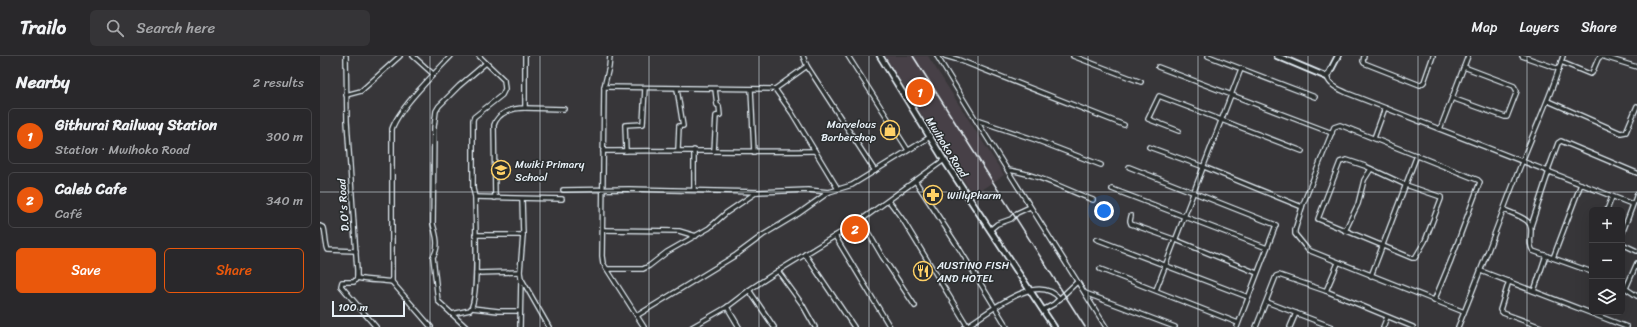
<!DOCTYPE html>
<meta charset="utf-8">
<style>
:root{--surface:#29282b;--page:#353437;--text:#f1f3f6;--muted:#a5a6a9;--line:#454447;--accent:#ea580c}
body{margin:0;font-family:Sriracha,sans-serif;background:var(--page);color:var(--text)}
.controls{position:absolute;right:12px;bottom:12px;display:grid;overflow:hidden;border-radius:6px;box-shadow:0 4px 16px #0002}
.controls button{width:36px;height:36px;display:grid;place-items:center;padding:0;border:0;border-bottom:1px solid var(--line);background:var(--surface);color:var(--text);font:20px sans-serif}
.scale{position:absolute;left:12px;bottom:10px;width:73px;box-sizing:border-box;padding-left:4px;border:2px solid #e8f1f8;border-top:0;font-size:11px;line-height:14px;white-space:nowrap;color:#e8f1f8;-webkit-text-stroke:3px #2a2d2e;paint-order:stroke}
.you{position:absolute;left:784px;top:155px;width:14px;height:14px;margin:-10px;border:3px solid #fff;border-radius:50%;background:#1a73e8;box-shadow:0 0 0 6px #1a73e833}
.badge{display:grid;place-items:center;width:26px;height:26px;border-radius:50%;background:var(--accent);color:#fff;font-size:13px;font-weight:700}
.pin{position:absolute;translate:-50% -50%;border:2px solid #fff;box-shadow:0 1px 4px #0006}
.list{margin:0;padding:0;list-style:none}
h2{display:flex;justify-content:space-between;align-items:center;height:52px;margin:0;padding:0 16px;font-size:17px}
h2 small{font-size:13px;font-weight:400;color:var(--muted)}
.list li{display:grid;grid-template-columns:26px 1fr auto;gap:12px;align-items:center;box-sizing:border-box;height:56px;margin:0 8px 8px;padding:0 8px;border:1px solid var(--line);border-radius:6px}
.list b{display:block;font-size:15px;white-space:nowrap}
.list p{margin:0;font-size:13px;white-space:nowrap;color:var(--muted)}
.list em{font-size:13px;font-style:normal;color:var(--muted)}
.actions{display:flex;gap:8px;padding:12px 16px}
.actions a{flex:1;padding:9px 0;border:1px solid var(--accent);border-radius:6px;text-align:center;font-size:14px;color:var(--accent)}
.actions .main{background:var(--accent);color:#fff}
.icon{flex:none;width:22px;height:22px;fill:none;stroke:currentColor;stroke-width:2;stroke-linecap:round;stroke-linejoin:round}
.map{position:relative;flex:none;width:1317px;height:271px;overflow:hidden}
header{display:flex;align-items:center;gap:24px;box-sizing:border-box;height:56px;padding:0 20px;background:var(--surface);border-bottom:1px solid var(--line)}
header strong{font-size:19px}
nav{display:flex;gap:22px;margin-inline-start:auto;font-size:14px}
.search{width:280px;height:36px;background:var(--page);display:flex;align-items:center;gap:10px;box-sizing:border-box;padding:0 14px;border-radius:6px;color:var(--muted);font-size:15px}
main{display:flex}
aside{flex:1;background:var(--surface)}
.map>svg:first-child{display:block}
.built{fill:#474146}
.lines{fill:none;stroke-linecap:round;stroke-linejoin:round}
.minor-casing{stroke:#e8f1f8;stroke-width:6}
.tertiary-casing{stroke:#e8f1f8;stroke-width:8}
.minor{stroke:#2a2d2e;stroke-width:3.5}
.tertiary{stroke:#2a2d2e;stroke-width:4.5}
.rail{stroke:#e8f1f8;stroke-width:1.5}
.grid{fill:none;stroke:#e8f1f8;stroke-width:1;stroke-opacity:0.55}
.labels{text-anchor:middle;stroke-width:3;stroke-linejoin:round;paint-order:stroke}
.poi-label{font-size:11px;fill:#e8f1f8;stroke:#2a2d2e;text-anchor:start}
.street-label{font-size:11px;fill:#e8f1f8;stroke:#2a2d2e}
</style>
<header>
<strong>Trailo</strong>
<div class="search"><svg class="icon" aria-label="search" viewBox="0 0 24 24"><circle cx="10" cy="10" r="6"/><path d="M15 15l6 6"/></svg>Search here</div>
<nav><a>Map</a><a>Layers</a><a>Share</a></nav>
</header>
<main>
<aside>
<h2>Nearby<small>2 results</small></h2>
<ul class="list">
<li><span class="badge">1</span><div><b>Githurai Railway Station</b><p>Station · Mwihoko Road</p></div><em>300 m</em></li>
<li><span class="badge">2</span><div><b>Caleb Cafe</b><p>Café</p></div><em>340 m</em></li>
</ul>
<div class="actions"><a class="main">Save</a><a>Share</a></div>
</aside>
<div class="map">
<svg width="1317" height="271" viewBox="0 0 1317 271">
<rect width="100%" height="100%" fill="#373639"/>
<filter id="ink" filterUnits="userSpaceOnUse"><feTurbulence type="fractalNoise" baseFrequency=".025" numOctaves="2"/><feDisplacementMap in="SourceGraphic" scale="8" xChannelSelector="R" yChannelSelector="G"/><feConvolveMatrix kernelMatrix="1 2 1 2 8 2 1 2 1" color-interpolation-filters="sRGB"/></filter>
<g filter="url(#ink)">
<path class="built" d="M565 0H608L684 119 653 139 624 93 618 78 606 66Z"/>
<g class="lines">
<defs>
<g id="minor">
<path d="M26 0 27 65 37 214V222L34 226H22L21 230 56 271"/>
<path d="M93 0 113 18"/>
<path d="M290 0 289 11 284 31 282 200 283 207 324 271"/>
<path d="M483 0 487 10 555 115"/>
<path d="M528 0 588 94"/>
<path d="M617 0 656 64 786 271"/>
<path d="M625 0 639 4 804 69"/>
<path d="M753 0 821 26"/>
<path d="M888 0 995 41"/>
<path d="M1044 0 1043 5 1044 7 1100 29 1104 26 1113 0"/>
<path d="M1202 0 1239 13"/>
<path d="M1241 6 1243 0"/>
<path d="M838 11 1012 77"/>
<path d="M1007 21C1010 30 1019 33 1027 37L1312 148"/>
<path d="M284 31 455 33 472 57 518 133"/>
<path d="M357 33 363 70H359L358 94"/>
<path d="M431 33 434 96"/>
<path d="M455 33 487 10"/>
<path d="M26 39 41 35 80 0"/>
<path d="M1132 42 1185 61H1187L1197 35 1194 30 1144 11"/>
<path d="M1228 45 1301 77 1306 76 1317 50"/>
<path d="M205 52 244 53"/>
<path d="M656 64 716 84 781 109"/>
<path d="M1120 73 1148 0"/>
<path d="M859 75 828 63 839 40 982 95"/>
<path d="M1054 82 1065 52"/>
<path d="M829 91 884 111 982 151"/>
<path d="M283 95C354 94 424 96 495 95"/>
<path d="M306 95 305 69 323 68 325 32"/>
<path d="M394 95 396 60 400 59 399 50 397 49 395 33"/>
<path d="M1027 104 1045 110 1086 129 1121 141V143L1105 185 1095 202H1092L998 163 1020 106Z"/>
<path d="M809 111 956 169 917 271"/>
<path d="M688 114C717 118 745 133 773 144"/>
<path d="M1228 114 1238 87 1241 85 1317 117"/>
<path d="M596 126 639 192 687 271"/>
<path d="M792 133 947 192"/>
<path d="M243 134 309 133 438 136 488 134 509 136 532 129 610 81"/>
<path d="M374 134V94"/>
<path d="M155 141 242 143"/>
<path d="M175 142 174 69C178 56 193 52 205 52V0"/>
<path d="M202 143 203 179 200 216 201 222 229 271"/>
<path d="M569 145 583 164 648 271"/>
<path d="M1185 154C1191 157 1201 160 1207 165 1216 173 1206 186 1213 195L1272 216"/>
<path d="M1287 154 1292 141"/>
<path d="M811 160 810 165 811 168 856 184 937 217"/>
<path d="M541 164 562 200 595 250"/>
<path d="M0 170 4 172C6 179 5 186 8 194L36 195"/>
<path d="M1211 170 1229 115"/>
<path d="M283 174 359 175 376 180"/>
<path d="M670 174 677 168 691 163 697 157 710 151"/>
<path d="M1025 175 1038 148 1044 124 1051 113"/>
<path d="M1302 178 1317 138"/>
<path d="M155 179H203"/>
<path d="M515 180 570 271"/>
<path d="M776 183 928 241"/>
<path d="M1302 188 1317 195"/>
<path d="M485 198 534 271"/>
<path d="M1233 202 1261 128"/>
<path d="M287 213H323L329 210 347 196 389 172 406 157 437 136"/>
<path d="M780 213 918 267"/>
<path d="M458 215 482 248 495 271"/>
<path d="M1161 215 1307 271"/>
<path d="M156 217 200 216"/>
<path d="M1051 220 1097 99"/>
<path d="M37 222C49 225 60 224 72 226L111 271"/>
<path d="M1189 225 1180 254 1183 257 1221 271"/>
<path d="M72 226V73C79 52 115 17 131 0"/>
<path d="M1302 230 1317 240"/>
<path d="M1306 232 1317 207"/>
<path d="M429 234 454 271"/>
<path d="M836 234 921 13"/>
<path d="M1006 235 1018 207"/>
<path d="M1214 235 1226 199"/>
<path d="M765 237 855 271"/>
<path d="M1114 245 1131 204 1160 126 1158 124 1020 69 1014 71 983 148 975 174V178L988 194 1144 256"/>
<path d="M947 246 1012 271"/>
<path d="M407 251 419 271"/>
<path d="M152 252 178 255H200"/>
<path d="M723 254 734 248 757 226"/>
<path d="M132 258 150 254C160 242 155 161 155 141L153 133V64L154 61 182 39 185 33 184 24 159 0"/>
<path d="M318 259 416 199 443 179 478 158 509 136"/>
<path d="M146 271 118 245 113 201C120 191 116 178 113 168L114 71 116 55 119 50 139 30 166 7"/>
<path d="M200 271 201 223"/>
<path d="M372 271 407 251 432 232 458 215 541 164 624 104"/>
<path d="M645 271C668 258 716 214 740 243"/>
<path d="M936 271 956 220 959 219 1006 235 1093 271"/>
<path d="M970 271 976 257"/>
<path d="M1063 271 1067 261"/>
<path d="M1138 271C1161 216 1180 161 1202 106 1215 72 1231 40 1241 6L1270 18 1272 17 1278 3 1281 0 1317 11"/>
</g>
<g id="tertiary">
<path d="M560 0 624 104 734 271"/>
<path d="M957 0 1007 21 1018 0"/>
</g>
</defs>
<use href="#minor" class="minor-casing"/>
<use href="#tertiary" class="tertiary-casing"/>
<use href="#minor" class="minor"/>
<use href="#tertiary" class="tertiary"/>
<path class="rail" d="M593 0 765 271"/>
</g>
</g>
<path class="grid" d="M110 0V271M220 0V271M329 0V271M439 0V271M549 0V271M658 0V271M768 0V271M878 0V271M988 0V271M1098 0V271M1207 0V271M0 136H1317"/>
<defs>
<symbol id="shop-ring" viewBox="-11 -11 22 22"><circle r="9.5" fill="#2a2d2e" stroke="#ffd166" stroke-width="1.5"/><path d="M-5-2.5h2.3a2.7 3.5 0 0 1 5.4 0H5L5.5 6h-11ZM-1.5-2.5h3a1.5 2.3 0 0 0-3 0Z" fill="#ffd166"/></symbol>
<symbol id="school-ring" viewBox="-11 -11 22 22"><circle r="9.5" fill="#2a2d2e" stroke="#ffd166" stroke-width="1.5"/><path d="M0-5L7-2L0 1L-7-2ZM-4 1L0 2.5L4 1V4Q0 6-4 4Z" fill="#ffd166"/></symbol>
<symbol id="pharmacy-ring" viewBox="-11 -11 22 22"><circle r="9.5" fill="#2a2d2e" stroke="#ffd166" stroke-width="1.5"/><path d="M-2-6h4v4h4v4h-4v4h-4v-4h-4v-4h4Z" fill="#ffd166"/></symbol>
<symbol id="restaurant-ring" viewBox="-11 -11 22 22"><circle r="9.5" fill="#2a2d2e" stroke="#ffd166" stroke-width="1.5"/><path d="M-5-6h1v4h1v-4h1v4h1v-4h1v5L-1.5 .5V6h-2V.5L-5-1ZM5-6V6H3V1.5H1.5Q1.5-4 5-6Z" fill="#ffd166"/></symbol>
</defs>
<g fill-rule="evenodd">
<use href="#shop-ring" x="559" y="63" width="22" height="22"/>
<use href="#school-ring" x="170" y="103" width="22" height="22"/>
<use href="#pharmacy-ring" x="602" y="128" width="22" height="22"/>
<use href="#restaurant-ring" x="592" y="204" width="22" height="22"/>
</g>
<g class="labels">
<g class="poi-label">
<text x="556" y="72" text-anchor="end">Marvelous<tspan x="556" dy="13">Barbershop</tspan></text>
<text x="195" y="112">Mwiki Primary<tspan x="195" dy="13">School</tspan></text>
<text x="627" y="143">WillyPharm</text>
<text x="617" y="213">AUSTINO FISH<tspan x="617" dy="13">AND HOTEL</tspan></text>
</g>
<g class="street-label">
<text transform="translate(627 91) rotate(58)" y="4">Mwihoko Road</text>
<text transform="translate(23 149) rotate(-94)" y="4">D.O's Road</text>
</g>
</g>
</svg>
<div class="controls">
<button>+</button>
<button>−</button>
<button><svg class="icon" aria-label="layers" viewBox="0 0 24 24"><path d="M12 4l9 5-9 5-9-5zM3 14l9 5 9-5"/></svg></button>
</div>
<div class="scale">100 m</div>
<div class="you"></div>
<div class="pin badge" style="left:600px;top:36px">1</div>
<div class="pin badge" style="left:535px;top:173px">2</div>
</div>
</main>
